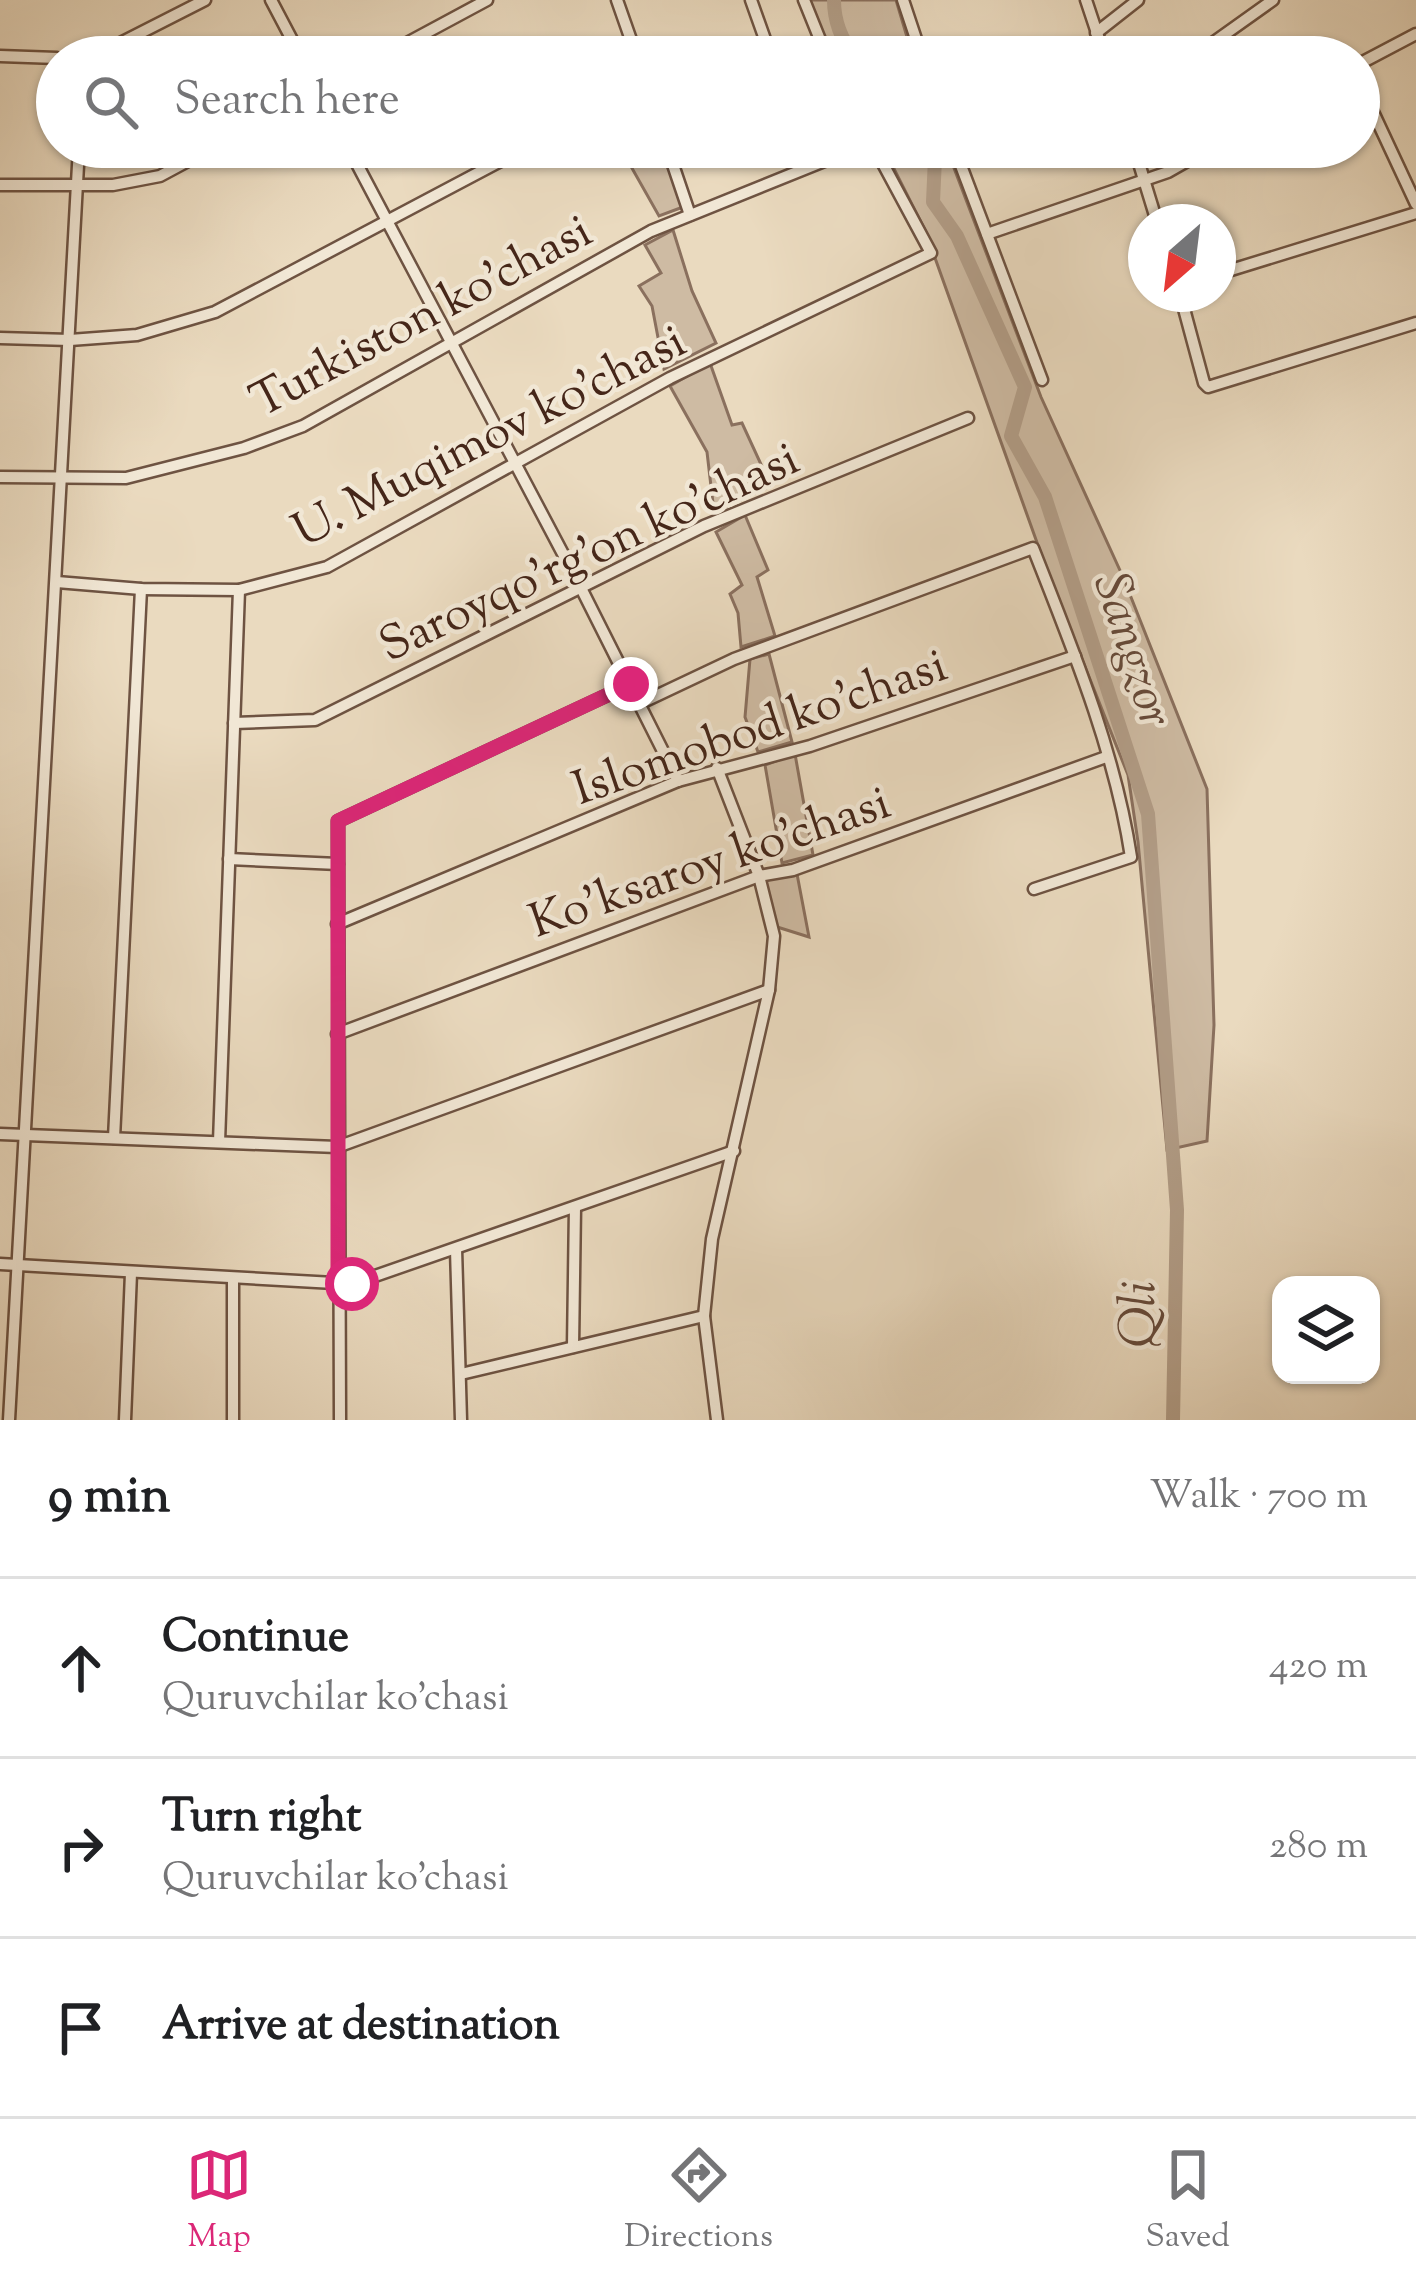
<!DOCTYPE html>
<meta charset="utf-8">
<style>
:root{--surface:#fff;--page:#f6f6f6;--text:#202124;--muted:#757577;--line:#e0e0e0;--accent:#db2777}
body{margin:0;font-family:"Sorts Mill Goudy",serif;background:var(--page);color:var(--text)}
.controls{position:absolute;right:36px;bottom:36px;display:grid;overflow:hidden;border-radius:24px;box-shadow:0 3px 9px #0004}
.controls button{width:108px;height:108px;display:grid;place-items:center;padding:0;border:0;border-bottom:3px solid var(--line);background:var(--surface);color:var(--text);font:60px sans-serif}
.compass{position:absolute;left:1128px;top:204px;width:108px;height:108px;border-radius:50%;background:var(--surface);box-shadow:0 3px 9px #0004;rotate:208deg}
.stop{position:absolute;width:36px;height:36px;margin:-27px;border:9px solid #db2777;border-radius:50%;background:#fff}
.stop.end{background:#db2777;border-color:#fff;box-shadow:0 3px 12px #0008}
.list{margin:0;padding:0;list-style:none}
h2{display:flex;justify-content:space-between;align-items:center;height:156px;margin:0;padding:0 48px;font-size:51px}
h2 small{font-size:39px;font-weight:400;color:var(--muted)}
.list li{display:grid;grid-template-columns:78px 1fr auto;gap:36px;align-items:center;box-sizing:border-box;height:180px;padding:0 48px;border-top:3px solid var(--line)}
.list b{display:block;font-size:45px;white-space:nowrap}
.list p{margin:0;font-size:39px;white-space:nowrap;color:var(--muted)}
.list em{font-size:39px;font-style:normal;color:var(--muted)}
.icon{flex:none;width:66px;height:66px;fill:none;stroke:currentColor;stroke-width:2;stroke-linecap:round;stroke-linejoin:round}
.map{position:relative;flex:none;width:1416px;height:1420px;overflow:hidden}
.search{position:absolute;background:var(--surface);box-shadow:0 3px 9px #0004;left:36px;right:36px;top:36px;height:132px;display:flex;align-items:center;gap:30px;box-sizing:border-box;padding:0 42px;border-radius:66px;color:var(--muted);font-size:45px}
.sheet{height:696px;background:var(--surface)}
nav{display:flex;justify-content:space-around;align-items:center;box-sizing:border-box;height:168px;border-top:3px solid var(--line);background:var(--surface);font-size:33px;color:var(--muted)}
nav a{display:grid;justify-items:center;gap:6px}
nav .on{color:var(--accent)}
.map>svg:first-child{display:block}
.green{fill:#cebba3;stroke:#8a705e;stroke-width:3}
.lines{fill:none;stroke-linecap:round;stroke-linejoin:round}
.river{stroke:#b29d87;stroke-width:14}
.minor-casing{stroke:#6e5342;stroke-width:15}
.minor{stroke:#f1e7d5;stroke-width:10}
.route{stroke:#db2777;stroke-width:15}
.labels{text-anchor:middle;stroke-width:9;stroke-linejoin:round;paint-order:stroke}
.street-label{font-size:48px;fill:#452619;stroke:#f1e7d5}
.water-label{font-size:51px;font-style:italic;fill:#664a3a;stroke:#f1e7d5}
</style>
<div class="map">
<svg width="1416" height="1420" viewBox="0 0 1416 1420">
<rect width="100%" height="100%" fill="#eadabf"/>
<filter id="stains"><feTurbulence type="fractalNoise" baseFrequency=".00167" numOctaves="4"/><feColorMatrix values="0 0 0 0 .2 0 0 0 0 .09 0 0 0 0 .02 0 0 0 .5 -.17"/></filter>
<radialGradient id="worn" r=".72"><stop offset=".6" stop-color="#630" stop-opacity="0"/><stop offset="1" stop-color="#630" stop-opacity=".3"/></radialGradient>
<g class="green">
<path d="M809 0H896L913 57H833Z"/>
<path d="M620 147H663L683 207 659 216Z"/>
<path d="M883 147H946L1041 397 1123 577 1207 789 1214 1025 1207 1141 1167 1150 1138 842 1128 775 1049 576 925 230Z"/>
<path d="M673 230 692 291 716 343 664 369 652 306 639 286 661 273 645 245Z"/>
<path d="M710 363 732 425 742 423 771 486 714 512 707 452 670 386Z"/>
<path d="M745 515 768 570 757 577 775 636 741 647 738 613 730 594 742 585 716 532Z"/>
<path d="M769 654 792 742 758 752 745 717 750 659Z"/>
<path d="M795 754 813 855 782 863 765 765Z"/>
<path d="M797 874 809 937 774 926 763 880Z"/>
</g>
<g class="lines">
<g class="river">
<path d="M834 0C834 21 842 41 855 57"/>
<path d="M926 147 935 158 933 202 957 236 1025 387 1011 436 1045 497 1148 814 1177 1210 1173 1420"/>
</g>
<defs>
<g id="minor">
<path d="M271 0 301 57"/>
<path d="M617 0 637 57"/>
<path d="M804 0 827 57"/>
<path d="M903 0 922 57"/>
<path d="M1086 0 1105 57"/>
<path d="M1096 33 1138 0"/>
<path d="M0 56 57 58"/>
<path d="M93 57 205 0"/>
<path d="M381 57 487 0"/>
<path d="M731 57 767 45 751 0"/>
<path d="M1193 57 1273 0"/>
<path d="M1359 64 1416 34"/>
<path d="M1359 82 1416 204"/>
<path d="M348 147 580 586 678 781"/>
<path d="M667 147 690 215"/>
<path d="M954 147 1042 380"/>
<path d="M1134 147 1157 222"/>
<path d="M0 185H113L160 176 214 147"/>
<path d="M987 234 1168 172 1212 147"/>
<path d="M1218 274 1416 213"/>
<path d="M1180 294 1204 383 1208 387 1416 323"/>
<path d="M0 338 70 340 137 335 215 312 527 147"/>
<path d="M0 477 126 478 244 448 303 426 651 231 859 147"/>
<path d="M57 582 141 589 239 590 327 567 670 378 931 253 874 147"/>
<path d="M641 703 734 659 1033 548C1072 647 1115 751 1131 857L1034 889"/>
<path d="M234 723 315 720 704 526 968 418"/>
<path d="M717 768 759 876 774 936 769 990 712 1239 704 1316 717 1420"/>
<path d="M229 859 338 864"/>
<path d="M337 924 678 781 810 746 1075 656"/>
<path d="M337 1034 759 876 793 870 1106 757"/>
<path d="M0 1134 337 1147 769 990"/>
<path d="M114 1138 141 589"/>
<path d="M219 1142 239 590"/>
<path d="M456 1249 461 1420"/>
<path d="M0 1264 352 1284 734 1151"/>
<path d="M233 1278V1420"/>
<path d="M573 1347 575 1207"/>
<path d="M461 1374 704 1316"/>
<path d="M9 1420 79 147"/>
<path d="M125 1420 131 1273"/>
<path d="M340 1420 338 821 631 684"/>
</g>
</defs>
<use href="#minor" class="minor-casing"/>
<use href="#minor" class="minor"/>
</g>
<g class="lines">
<path class="route" d="M352 1284 338 1283V821L631 684"/>
</g>
<g class="labels">
<g class="street-label">
<text transform="translate(420 314) rotate(-28)" y="17">Turkiston ko'chasi</text>
<text transform="translate(488 434) rotate(-27)" y="17">U. Muqimov ko'chasi</text>
<text transform="translate(588 550) rotate(-25)" y="17">Saroyqo'rg'on ko'chasi</text>
<text transform="translate(759 725) rotate(-19)" y="17">Islomobod ko'chasi</text>
<text transform="translate(709 860) rotate(-19)" y="17">Ko'ksaroy ko'chasi</text>
</g>
<g class="water-label">
<text transform="translate(1136 649) rotate(72)" y="18">Sangzor</text>
<text transform="translate(1136 1314) rotate(-89)" y="18">Qli</text>
</g>
</g>
<rect width="100%" height="100%" filter="url(#stains)"/>
<rect width="100%" height="100%" fill="url(#worn)"/>
</svg>
<div class="controls">
<button><svg class="icon" aria-label="layers" viewBox="0 0 24 24"><path d="M12 4l9 5-9 5-9-5zM3 14l9 5 9-5"/></svg></button>
</div>
<svg class="compass" viewBox="-18 -18 36 36"><path d="M0-13l5 13h-10z" fill="#e53935"/><path d="M0 13l5-13h-10z" fill="#757577"/></svg>
<div class="stop" style="left:352px;top:1284px"></div>
<div class="stop end" style="left:631px;top:684px"></div>
<div class="search"><svg class="icon" aria-label="search" viewBox="0 0 24 24"><circle cx="10" cy="10" r="6"/><path d="M15 15l6 6"/></svg>Search here</div>
</div>
<section class="sheet">
<h2>9 min<small>Walk · 700 m</small></h2>
<ul class="list">
<li><svg class="icon" aria-label="ahead" viewBox="0 0 24 24"><path d="M12 20V5M6 11l6-6 6 6"/></svg><div><b>Continue</b><p>Quruvchilar ko'chasi</p></div><em>420 m</em></li>
<li><svg class="icon" aria-label="right" viewBox="0 0 24 24"><path d="M7 20v-9h11M14 6l5 5-5 5"/></svg><div><b>Turn right</b><p>Quruvchilar ko'chasi</p></div><em>280 m</em></li>
<li><svg class="icon" aria-label="arrive" viewBox="0 0 24 24"><path d="M6 21V4h12l-3 4 3 4H6"/></svg><div><b>Arrive at destination</b></div></li>
</ul>
</section>
<nav>
<a class="on"><svg class="icon" aria-label="map" viewBox="0 0 24 24"><path d="M3 6l6-2 6 2 6-2v14l-6 2-6-2-6 2zM9 4v14M15 6v14"/></svg>Map</a>
<a><svg class="icon" aria-label="directions" viewBox="0 0 24 24"><path d="M12 3l9 9-9 9-9-9zM9 14v-3h6M13 9l2 2-2 2"/></svg>Directions</a>
<a><svg class="icon" aria-label="saved" viewBox="0 0 24 24"><path d="M7 4h10v16l-5-4-5 4z"/></svg>Saved</a>
</nav>
